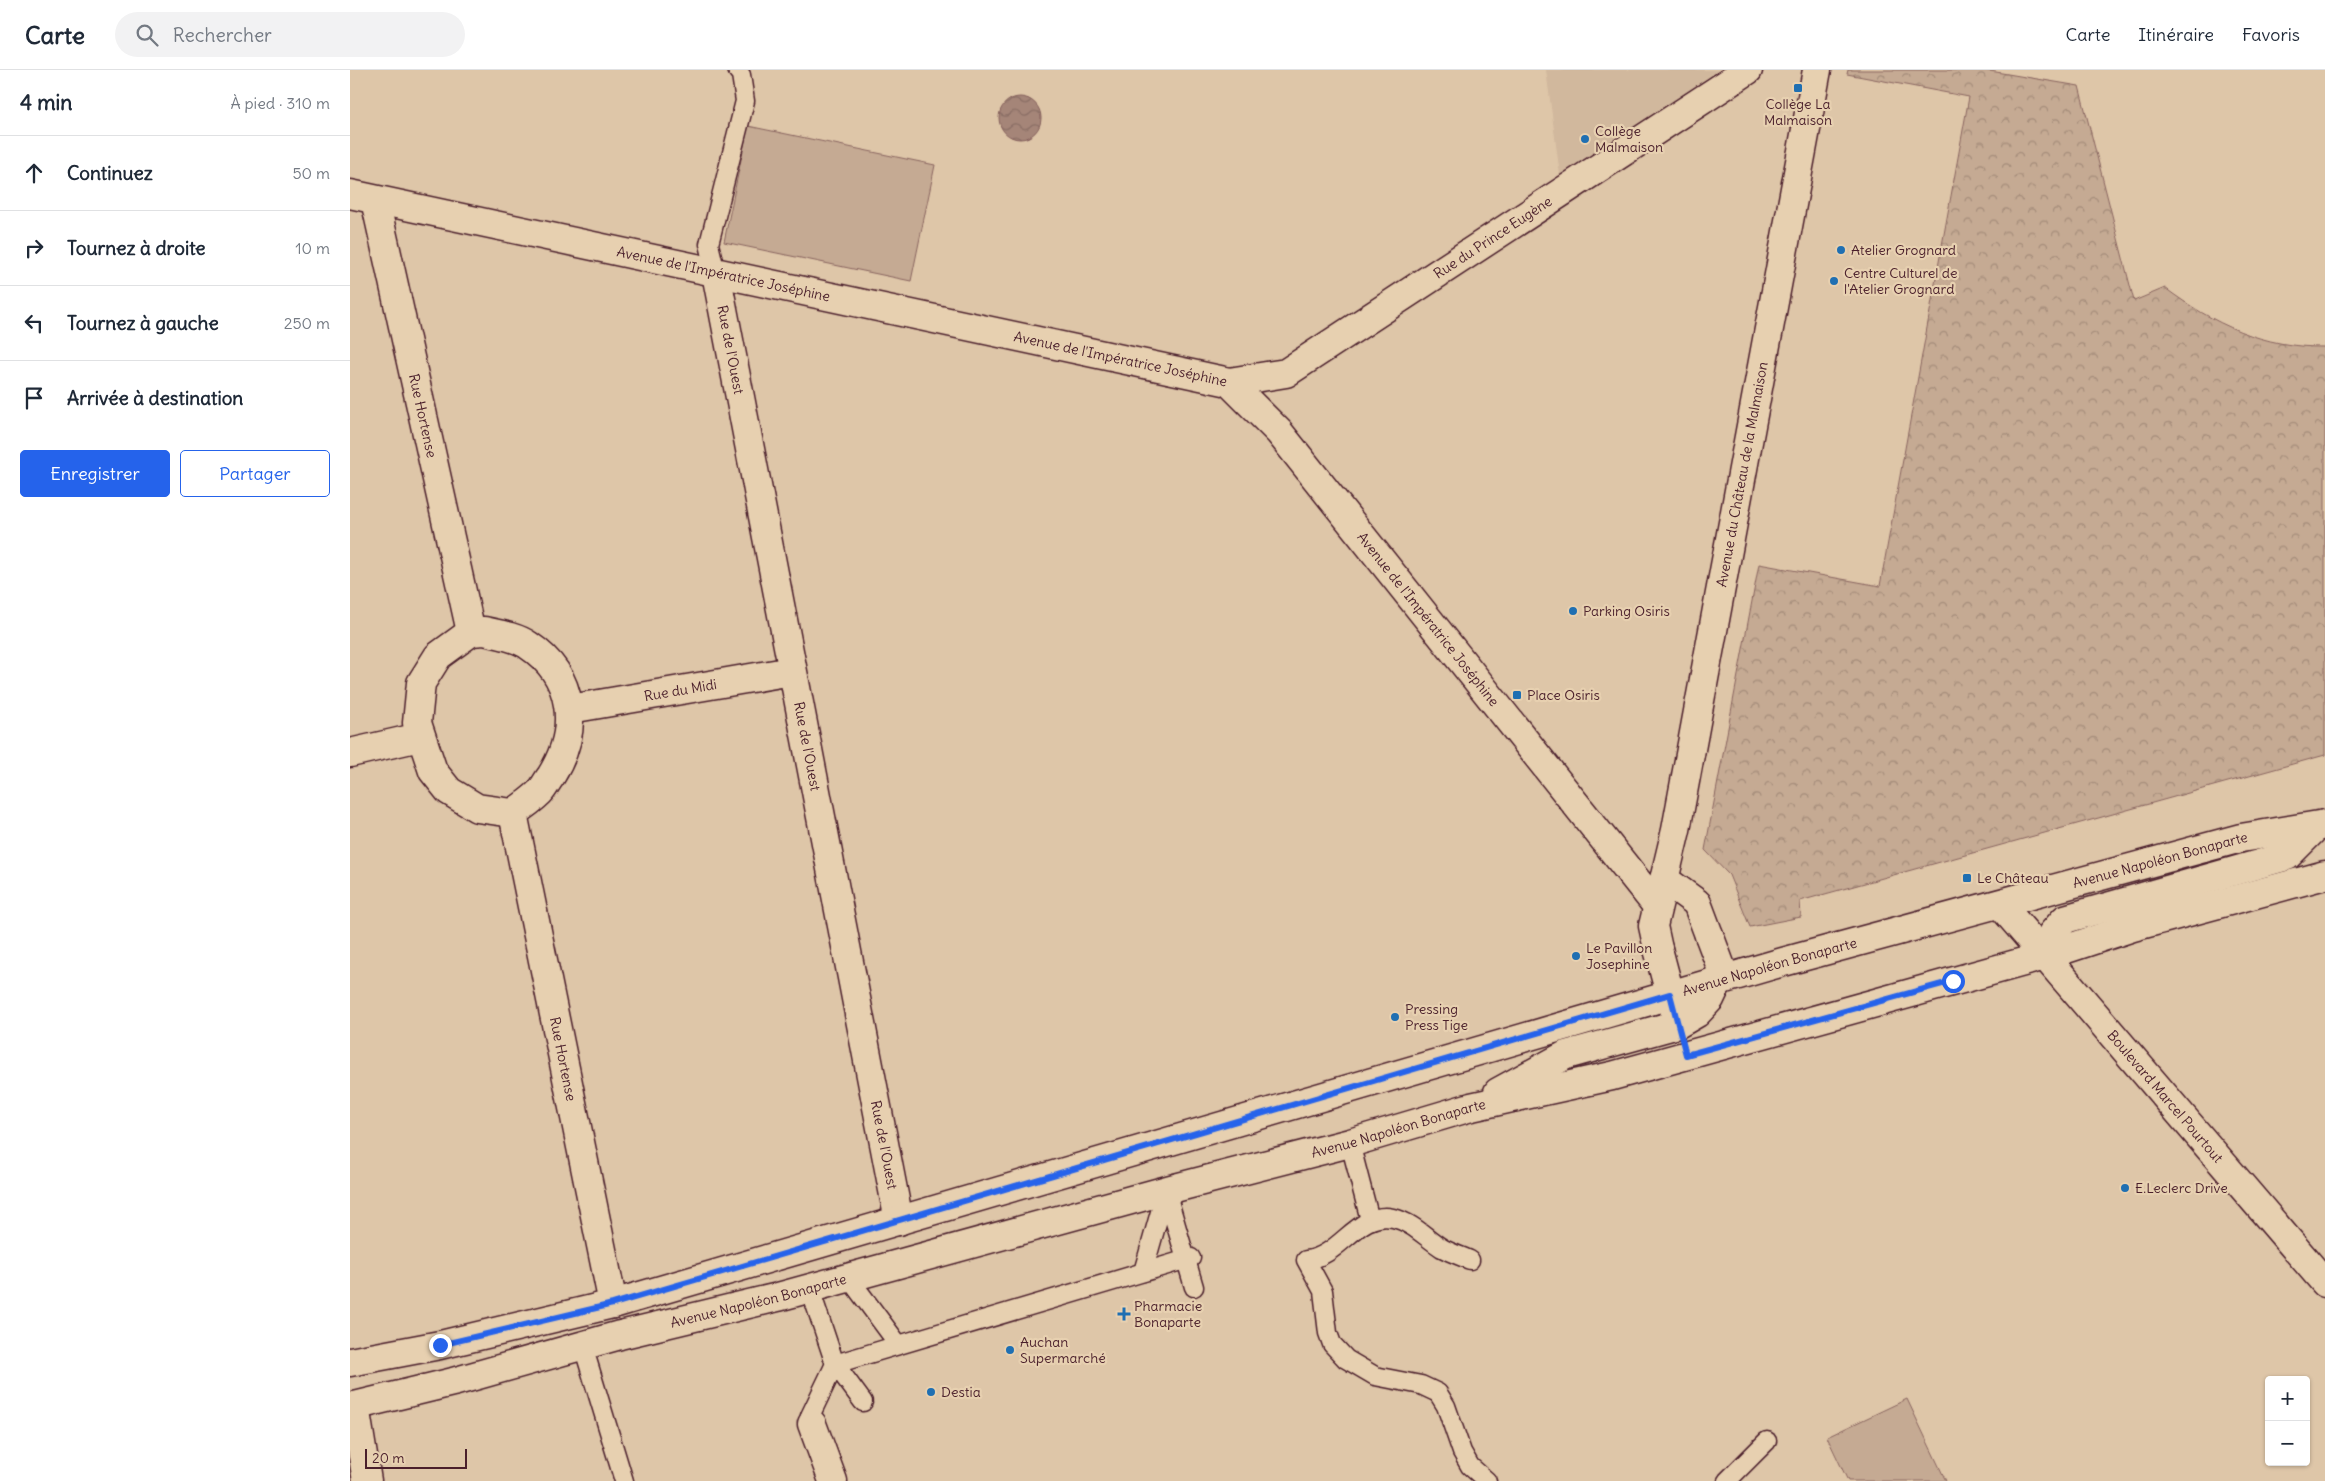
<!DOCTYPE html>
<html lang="fr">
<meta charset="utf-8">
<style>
:root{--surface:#fff;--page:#f2f2f3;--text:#1f2937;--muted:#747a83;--line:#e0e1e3;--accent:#2563eb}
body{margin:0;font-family:Delius,sans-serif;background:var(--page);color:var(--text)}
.controls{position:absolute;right:15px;bottom:15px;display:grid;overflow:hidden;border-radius:5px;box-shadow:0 1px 4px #0004}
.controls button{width:45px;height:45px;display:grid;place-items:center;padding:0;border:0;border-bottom:1px solid var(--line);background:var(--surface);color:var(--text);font:25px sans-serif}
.scale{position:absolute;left:15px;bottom:12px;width:102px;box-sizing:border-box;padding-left:5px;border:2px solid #4a1f2b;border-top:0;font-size:14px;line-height:18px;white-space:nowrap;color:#4a1f2b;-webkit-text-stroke:4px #e7d0b0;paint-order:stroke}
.stop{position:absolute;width:15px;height:15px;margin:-11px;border:4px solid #2563eb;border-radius:50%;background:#fff}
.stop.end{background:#2563eb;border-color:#fff;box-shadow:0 1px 5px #0008}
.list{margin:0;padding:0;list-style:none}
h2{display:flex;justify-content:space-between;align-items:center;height:65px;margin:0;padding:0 20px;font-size:21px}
h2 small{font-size:16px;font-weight:400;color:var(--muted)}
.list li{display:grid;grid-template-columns:32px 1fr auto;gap:15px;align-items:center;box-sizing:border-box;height:75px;padding:0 20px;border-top:1px solid var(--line)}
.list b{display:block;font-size:19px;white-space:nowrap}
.list em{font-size:16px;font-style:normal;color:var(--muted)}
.actions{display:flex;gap:10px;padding:15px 20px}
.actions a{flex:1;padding:11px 0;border:1px solid var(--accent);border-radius:5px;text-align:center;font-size:18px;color:var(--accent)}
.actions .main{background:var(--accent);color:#fff}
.icon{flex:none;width:28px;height:28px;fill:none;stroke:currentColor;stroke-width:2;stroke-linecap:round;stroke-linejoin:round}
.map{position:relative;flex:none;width:1975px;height:1411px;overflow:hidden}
header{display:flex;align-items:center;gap:30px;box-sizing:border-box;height:70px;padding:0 25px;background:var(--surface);border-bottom:1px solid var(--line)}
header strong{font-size:24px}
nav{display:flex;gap:28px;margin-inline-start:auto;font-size:18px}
.search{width:350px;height:45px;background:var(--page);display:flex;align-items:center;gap:12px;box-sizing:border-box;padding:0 18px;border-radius:28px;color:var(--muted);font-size:19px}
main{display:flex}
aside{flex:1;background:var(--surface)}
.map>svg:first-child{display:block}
.built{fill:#d1b89d}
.grass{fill:#c5aa93;stroke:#88645f}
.forest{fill:url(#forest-crowns);stroke:#88645f}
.water{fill:url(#water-waves);stroke:#815c59}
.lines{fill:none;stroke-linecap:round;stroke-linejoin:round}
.service-casing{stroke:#4a1f2b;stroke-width:21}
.minor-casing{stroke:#4a1f2b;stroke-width:31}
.tertiary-casing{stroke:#4a1f2b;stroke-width:31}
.primary-casing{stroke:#4a1f2b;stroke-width:31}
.service{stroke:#e7d0b0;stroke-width:18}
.minor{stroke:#e7d0b0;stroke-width:28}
.tertiary{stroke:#e7d0b0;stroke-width:28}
.primary{stroke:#e7d0b0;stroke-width:28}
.route{stroke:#2563eb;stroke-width:6}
.poi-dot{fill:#1f6fb2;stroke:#e7d0b0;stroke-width:2}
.labels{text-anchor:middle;stroke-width:4.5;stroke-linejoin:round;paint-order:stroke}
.poi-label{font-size:14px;fill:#4a1f2b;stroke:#e7d0b0;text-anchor:start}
.street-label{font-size:14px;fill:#4a1f2b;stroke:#e7d0b0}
</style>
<header>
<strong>Carte</strong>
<div class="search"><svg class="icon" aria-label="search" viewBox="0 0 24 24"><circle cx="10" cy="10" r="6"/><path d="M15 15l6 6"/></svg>Rechercher</div>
<nav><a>Carte</a><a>Itinéraire</a><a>Favoris</a></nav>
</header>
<main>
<aside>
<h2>4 min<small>À pied · 310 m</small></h2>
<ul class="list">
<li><svg class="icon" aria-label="ahead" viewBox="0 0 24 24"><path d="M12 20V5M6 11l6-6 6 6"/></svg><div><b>Continuez</b></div><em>50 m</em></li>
<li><svg class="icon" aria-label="right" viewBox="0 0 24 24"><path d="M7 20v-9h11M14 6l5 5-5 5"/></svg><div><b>Tournez à droite</b></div><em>10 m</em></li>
<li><svg class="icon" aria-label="left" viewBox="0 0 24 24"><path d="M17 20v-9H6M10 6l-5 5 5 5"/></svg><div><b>Tournez à gauche</b></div><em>250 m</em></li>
<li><svg class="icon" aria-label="arrive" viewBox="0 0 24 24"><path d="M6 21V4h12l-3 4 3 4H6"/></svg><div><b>Arrivée à destination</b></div></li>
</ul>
<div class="actions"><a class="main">Enregistrer</a><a>Partager</a></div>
</aside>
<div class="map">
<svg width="1975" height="1411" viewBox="0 0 1975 1411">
<defs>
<pattern id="forest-crowns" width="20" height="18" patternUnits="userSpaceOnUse" patternTransform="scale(1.25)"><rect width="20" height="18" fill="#c5aa93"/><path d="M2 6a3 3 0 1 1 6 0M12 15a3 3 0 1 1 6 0" fill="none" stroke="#a28a78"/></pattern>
<pattern id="water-waves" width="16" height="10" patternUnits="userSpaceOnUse" patternTransform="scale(1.25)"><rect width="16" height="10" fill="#a58578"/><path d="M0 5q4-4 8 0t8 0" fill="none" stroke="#886c63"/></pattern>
</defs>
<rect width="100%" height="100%" fill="#dec6a8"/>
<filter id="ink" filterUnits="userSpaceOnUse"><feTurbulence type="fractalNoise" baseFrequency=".02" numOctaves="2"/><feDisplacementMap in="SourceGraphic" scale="10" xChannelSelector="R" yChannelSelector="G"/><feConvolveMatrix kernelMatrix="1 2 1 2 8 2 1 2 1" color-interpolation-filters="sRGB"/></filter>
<g filter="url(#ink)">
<path class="built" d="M1196 0H1369L1210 105Z"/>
<g class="grass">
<path d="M398 56 585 95 561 211 374 172Z"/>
<path d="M1557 1329 1596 1411H1498L1477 1367Z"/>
</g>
<path class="forest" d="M1498 0H1634L1729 16 1784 231 1815 218C1863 254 1914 278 1975 277V685L1450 831 1451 847 1400 857 1379 805 1355 780 1409 494 1530 516 1619 27 1497 4Z"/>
<circle class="water" cx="670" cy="48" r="21"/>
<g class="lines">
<defs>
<g id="service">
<path d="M366 203 359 174 395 31 391 5 387 0"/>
<path d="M1000 1073 1020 1150"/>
<path d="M816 1121 844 1217"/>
<path d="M1120 1190C1111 1186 1101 1183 1092 1178 1076 1168 1062 1152 1043 1148 1008 1140 989 1188 956 1190L973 1221 978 1263 982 1274 996 1289 1025 1306 1071 1315 1088 1323 1096 1336 1112 1382 1120 1396 1137 1411"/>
<path d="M793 1202 816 1121"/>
<path d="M499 1208 548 1274"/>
<path d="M460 1219 485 1294 513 1332"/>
<path d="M233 1276 274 1411"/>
<path d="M462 1354 460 1346 485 1294 841 1188"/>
<path d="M1377 1411 1417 1371"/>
</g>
<g id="minor">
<path id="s1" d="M0 124 879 312 929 362 1307 836"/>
<path id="s2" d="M25 130 121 562"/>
<path id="s3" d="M366 203 549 1151"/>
<path id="s4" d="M879 312 936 303 1398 0"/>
<path d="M134 561C148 564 167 567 178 575 225 606 230 660 201 706 197 711 194 718 190 722 182 730 172 737 163 743L127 738 99 721 83 701 67 653 71 613 88 586 121 562Z"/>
<path id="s5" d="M220 639 442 601"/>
<path d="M0 683 70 667"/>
<path id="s6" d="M163 743 263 1234"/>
<path id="s7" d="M1695 886 1975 1213"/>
<path d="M5 1336 17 1411"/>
<path d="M462 1354 483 1411"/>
</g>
<g id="tertiary">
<path d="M1314 809 1347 833 1359 865"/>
<path id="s8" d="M1308 879 1303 856 1326 760 1467 0"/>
</g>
<g id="primary">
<path d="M1650 834 1695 886"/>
<path d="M1308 879 1325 943"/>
<path d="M1695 886 1702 864 1715 849 1937 786 1966 757"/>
<path d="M1148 1022 1216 985 1328 954 1347 943 1360 929 1369 910 1371 897 1359 865"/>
<path id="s9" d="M0 1292 90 1275 263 1234 1433 892 1891 768 1975 754"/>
<path id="s10" d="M0 1337 103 1312 270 1265 428 1227 821 1119 1000 1073 1121 1037 1262 1006 1695 886 1783 857 1975 805"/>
</g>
</defs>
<use href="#service" class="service-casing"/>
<use href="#minor" class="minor-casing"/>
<use href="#tertiary" class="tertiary-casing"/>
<use href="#primary" class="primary-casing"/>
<use href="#service" class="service"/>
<use href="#minor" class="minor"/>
<use href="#tertiary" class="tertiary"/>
<use href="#primary" class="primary"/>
</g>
</g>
<g class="lines" filter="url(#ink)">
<path class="route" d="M90 1275 263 1234 1320 924 1336 985 1603 911"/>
</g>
<g class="poi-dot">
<rect x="1443" y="13" width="10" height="10" rx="2.5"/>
<circle cx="1235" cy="69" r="5"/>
<circle cx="1491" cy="180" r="5"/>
<circle cx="1484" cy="211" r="5"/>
<circle cx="1223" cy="541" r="5"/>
<rect x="1162" y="620" width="10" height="10" rx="2.5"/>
<rect x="1612" y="803" width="10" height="10" rx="2.5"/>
<circle cx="1226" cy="886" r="5"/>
<circle cx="1045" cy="947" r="5"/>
<circle cx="1775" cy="1118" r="5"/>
<path d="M771.5 1236.5h5v5h5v5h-5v5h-5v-5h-5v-5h5z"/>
<circle cx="660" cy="1280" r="5"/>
<circle cx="581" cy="1322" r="5"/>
</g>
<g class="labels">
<g class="poi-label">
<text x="1448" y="39" text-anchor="middle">Collège La<tspan x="1448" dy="16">Malmaison</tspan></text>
<text x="1245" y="66">Collège<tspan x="1245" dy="16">Malmaison</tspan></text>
<text x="1501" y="185">Atelier Grognard</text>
<text x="1494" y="208">Centre Culturel de<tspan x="1494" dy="16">l'Atelier Grognard</tspan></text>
<text x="1233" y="546">Parking Osiris</text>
<text x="1177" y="630">Place Osiris</text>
<text x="1627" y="813">Le Château</text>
<text x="1236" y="883">Le Pavillon<tspan x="1236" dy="16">Josephine</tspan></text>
<text x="1055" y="944">Pressing<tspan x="1055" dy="16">Press Tige</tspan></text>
<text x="1785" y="1123">E.Leclerc Drive</text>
<text x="784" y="1241">Pharmacie<tspan x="784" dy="16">Bonaparte</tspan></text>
<text x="670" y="1277">Auchan<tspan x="670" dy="16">Supermarché</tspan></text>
<text x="591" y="1327">Destia</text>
</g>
<g class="street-label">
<text dy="5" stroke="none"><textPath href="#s4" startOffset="305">Rue du Prince Eugène</textPath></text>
<text dy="5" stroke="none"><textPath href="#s1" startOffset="382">Avenue de l'Impératrice Joséphine</textPath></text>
<text dy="5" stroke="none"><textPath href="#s3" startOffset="78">Rue de l'Ouest</textPath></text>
<text dy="5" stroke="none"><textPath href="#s1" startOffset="788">Avenue de l'Impératrice Joséphine</textPath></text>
<text dy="5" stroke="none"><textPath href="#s2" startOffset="221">Rue Hortense</textPath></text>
<text dy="5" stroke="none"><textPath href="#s8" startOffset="484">Avenue du Château de la Malmaison</textPath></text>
<text dy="5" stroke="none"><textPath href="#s1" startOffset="1209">Avenue de l'Impératrice Joséphine</textPath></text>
<text dy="5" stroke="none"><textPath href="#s5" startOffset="112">Rue du Midi</textPath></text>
<text dy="5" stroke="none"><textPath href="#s3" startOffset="482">Rue de l'Ouest</textPath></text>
<text dy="5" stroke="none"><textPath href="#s9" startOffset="1879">Avenue Napoléon Bonaparte</textPath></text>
<text dy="5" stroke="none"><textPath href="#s9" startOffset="1474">Avenue Napoléon Bonaparte</textPath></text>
<text dy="5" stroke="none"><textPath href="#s6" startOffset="251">Rue Hortense</textPath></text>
<text dy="5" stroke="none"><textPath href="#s7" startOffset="185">Boulevard Marcel Pourtout</textPath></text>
<text dy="5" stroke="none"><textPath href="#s10" startOffset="1085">Avenue Napoléon Bonaparte</textPath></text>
<text dy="5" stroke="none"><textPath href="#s3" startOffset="888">Rue de l'Ouest</textPath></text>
<text dy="5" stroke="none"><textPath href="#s10" startOffset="422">Avenue Napoléon Bonaparte</textPath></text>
</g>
</g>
</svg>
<div class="controls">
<button>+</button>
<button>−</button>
</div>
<div class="scale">20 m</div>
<div class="stop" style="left:1603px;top:911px"></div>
<div class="stop end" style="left:90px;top:1275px"></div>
</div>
</main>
